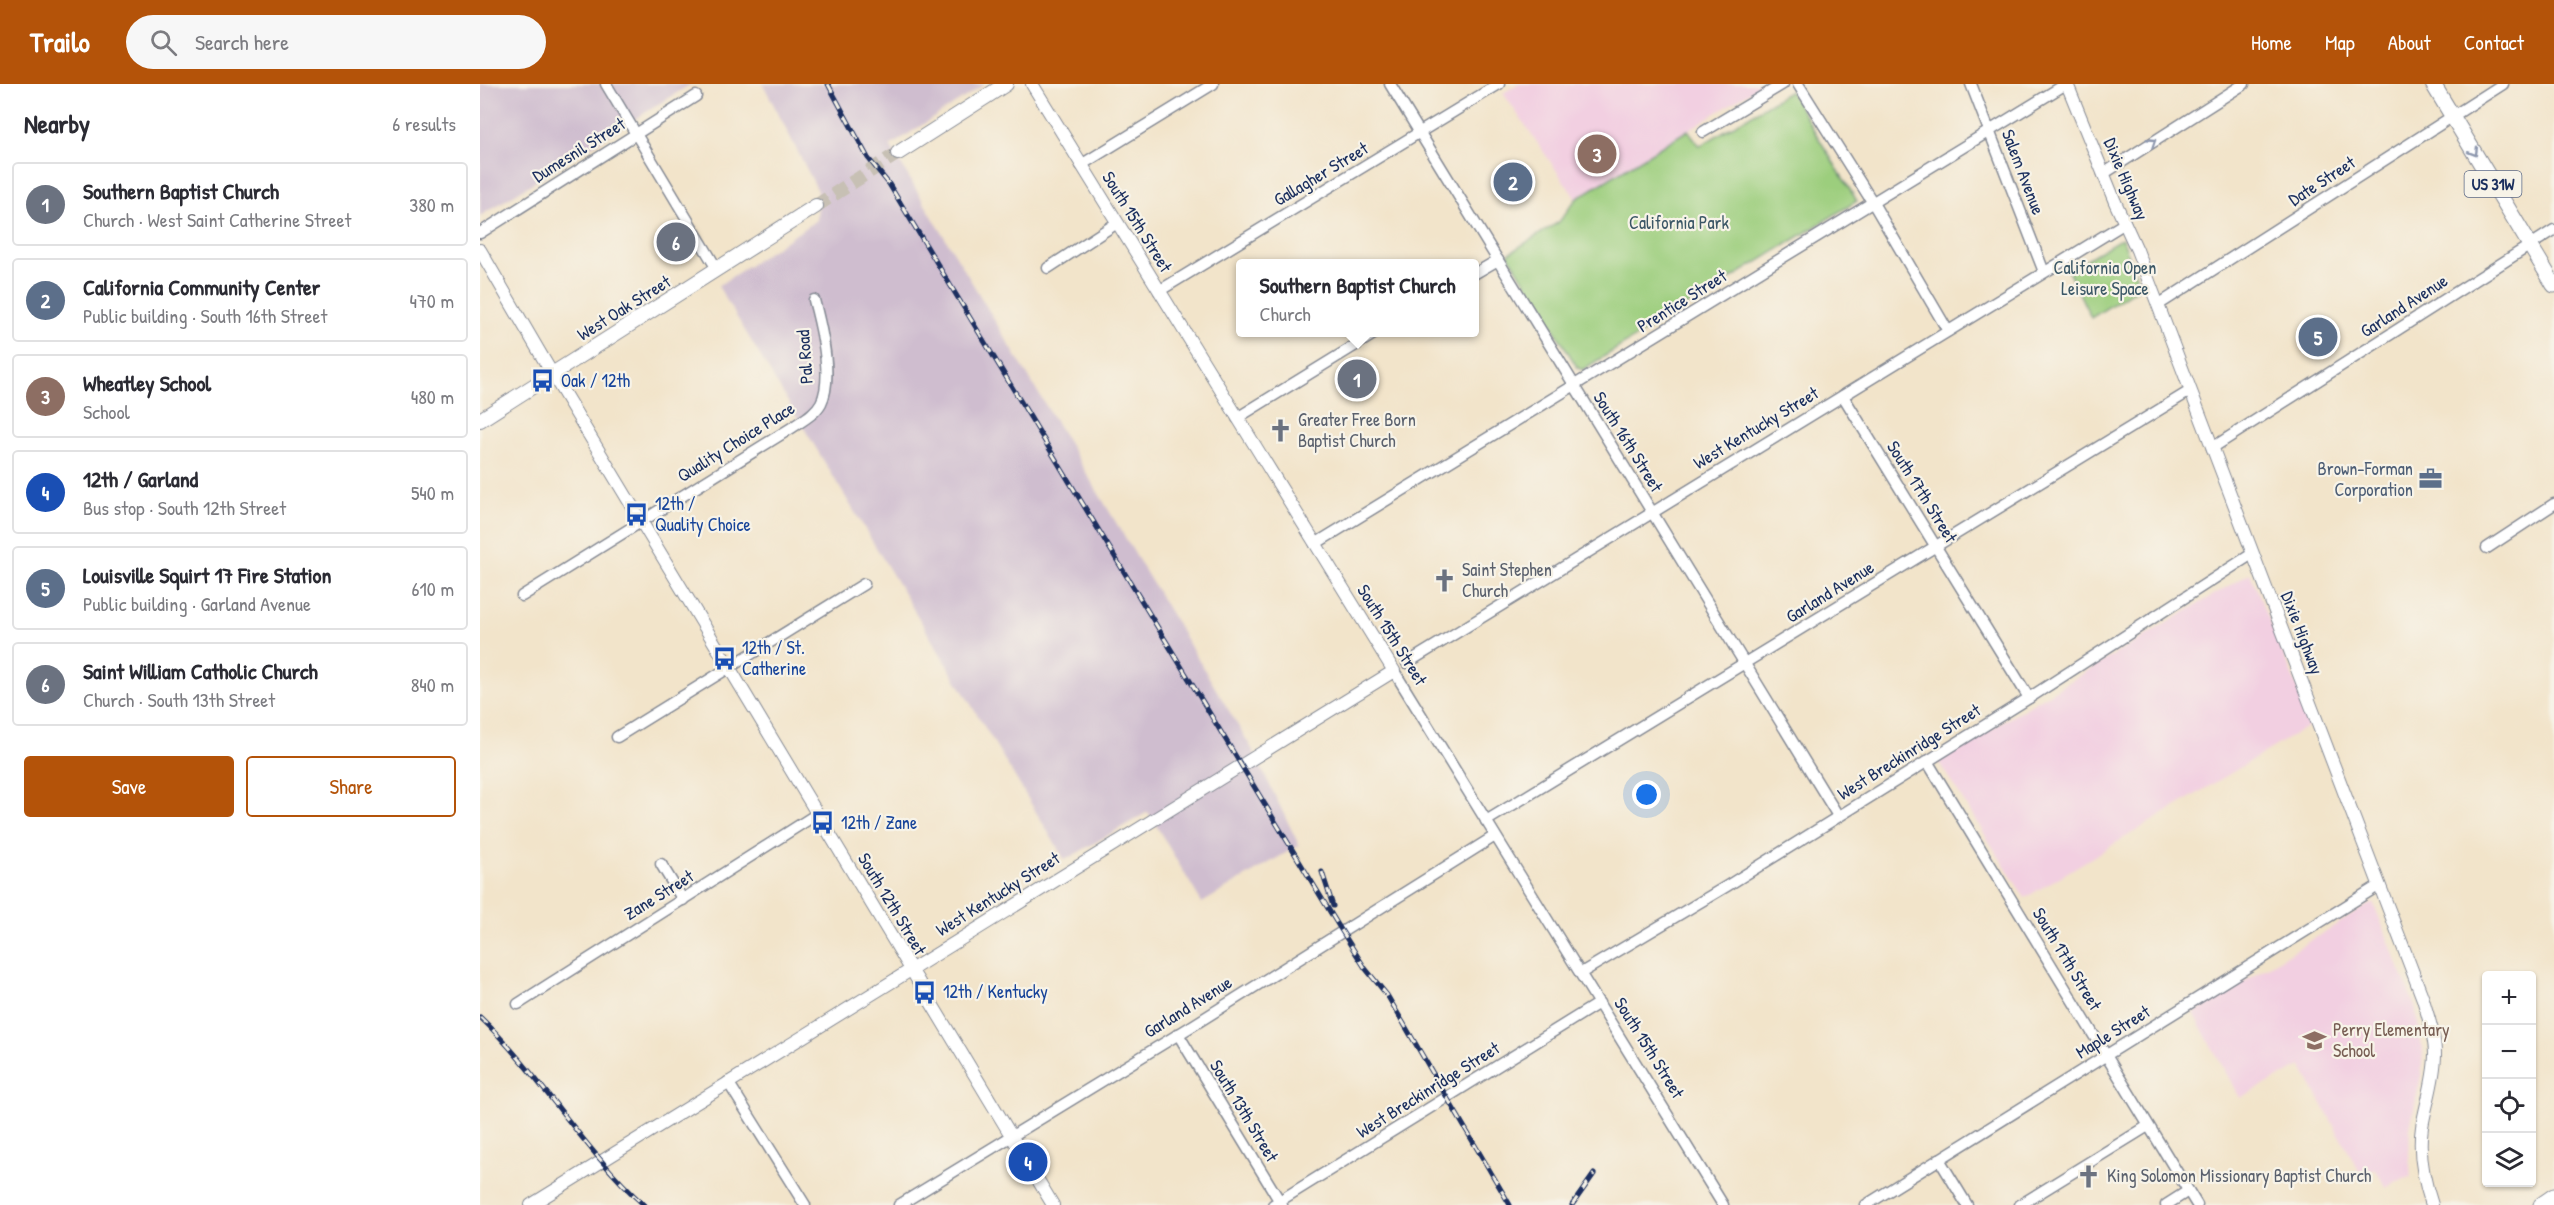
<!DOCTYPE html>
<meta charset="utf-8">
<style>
:root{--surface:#fff;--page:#f7f7f7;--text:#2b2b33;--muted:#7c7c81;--line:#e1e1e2;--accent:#b45309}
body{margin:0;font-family:"Patrick Hand",sans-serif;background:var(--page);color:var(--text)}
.controls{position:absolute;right:18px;bottom:18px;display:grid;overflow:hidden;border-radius:6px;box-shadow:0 2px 4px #0004}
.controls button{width:54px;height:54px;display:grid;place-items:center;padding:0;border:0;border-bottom:2px solid var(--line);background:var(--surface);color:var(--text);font:30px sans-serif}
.you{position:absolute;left:1167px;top:711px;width:21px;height:21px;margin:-15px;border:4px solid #fff;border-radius:50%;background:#1a73e8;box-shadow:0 0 0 9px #1a73e833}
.badge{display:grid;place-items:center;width:39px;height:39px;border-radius:50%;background:var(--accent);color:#fff;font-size:20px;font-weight:700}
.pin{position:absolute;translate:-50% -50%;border:3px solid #fff;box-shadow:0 2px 6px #0006}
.popup{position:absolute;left:756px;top:175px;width:243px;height:78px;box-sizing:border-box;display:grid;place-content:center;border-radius:6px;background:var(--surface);filter:drop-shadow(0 2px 4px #0005);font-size:20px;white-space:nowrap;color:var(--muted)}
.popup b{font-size:22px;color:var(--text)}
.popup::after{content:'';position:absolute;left:50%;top:100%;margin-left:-12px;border:12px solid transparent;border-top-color:var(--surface)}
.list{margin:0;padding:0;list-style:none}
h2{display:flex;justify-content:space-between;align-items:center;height:78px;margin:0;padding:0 24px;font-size:26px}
h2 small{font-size:20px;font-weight:400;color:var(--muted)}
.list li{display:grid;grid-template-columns:39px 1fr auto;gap:18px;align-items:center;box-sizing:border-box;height:84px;margin:0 12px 12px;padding:0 12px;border:2px solid var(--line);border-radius:6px}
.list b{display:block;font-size:22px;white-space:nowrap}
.list p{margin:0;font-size:20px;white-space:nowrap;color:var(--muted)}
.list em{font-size:20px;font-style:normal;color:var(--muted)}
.actions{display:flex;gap:12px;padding:18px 24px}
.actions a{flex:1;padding:14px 0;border:2px solid var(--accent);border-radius:6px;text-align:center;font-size:21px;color:var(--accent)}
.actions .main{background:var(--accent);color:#fff}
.icon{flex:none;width:33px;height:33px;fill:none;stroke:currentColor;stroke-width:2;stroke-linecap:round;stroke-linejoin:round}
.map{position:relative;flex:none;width:2074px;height:1121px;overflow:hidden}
header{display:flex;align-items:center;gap:36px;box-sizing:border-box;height:84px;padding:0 30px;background:var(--accent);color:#fff}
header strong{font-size:28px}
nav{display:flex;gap:33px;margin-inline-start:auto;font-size:21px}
.search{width:420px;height:54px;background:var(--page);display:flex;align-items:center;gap:15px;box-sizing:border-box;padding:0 21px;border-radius:33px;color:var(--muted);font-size:22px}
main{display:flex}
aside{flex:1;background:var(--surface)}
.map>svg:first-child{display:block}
.built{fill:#f2cfe1}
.industrial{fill:#cfbdcf}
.green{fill:#9cce7d;stroke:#5c7e6e;stroke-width:1.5}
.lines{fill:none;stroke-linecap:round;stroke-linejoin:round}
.secondary-tunnel{stroke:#c7c0b4;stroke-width:14;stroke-dasharray:14 7;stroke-linecap:butt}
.minor-casing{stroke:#868a94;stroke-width:13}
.tertiary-casing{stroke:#868a94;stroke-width:14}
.secondary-casing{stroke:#868a94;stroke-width:16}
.primary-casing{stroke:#868a94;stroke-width:17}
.minor{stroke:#fff;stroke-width:10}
.tertiary{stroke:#fff;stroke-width:12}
.secondary{stroke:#fff;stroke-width:14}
.primary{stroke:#fff;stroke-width:15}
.rail-casing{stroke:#1b2f5e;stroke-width:5}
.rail{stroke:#f7f3e8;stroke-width:3;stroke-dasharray:9;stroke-linecap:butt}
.oneway{stroke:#8d97ae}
.labels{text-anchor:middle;stroke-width:4.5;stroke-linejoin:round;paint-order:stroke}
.shield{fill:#f7f3e8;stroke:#5d6a87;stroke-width:1.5}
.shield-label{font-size:16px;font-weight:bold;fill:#1b2f5e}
.street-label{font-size:18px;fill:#1b2f5e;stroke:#f7f3e8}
.park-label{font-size:18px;fill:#3b5766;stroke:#f7f3e8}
.transit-label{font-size:18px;fill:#164399;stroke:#f7f3e8;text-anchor:start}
.worship-label{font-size:18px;fill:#5b616d;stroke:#f7f3e8;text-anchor:start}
.service-label{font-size:18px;fill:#4e5e75;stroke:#f7f3e8;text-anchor:end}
.education-label{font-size:18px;fill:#785e54;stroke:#f7f3e8;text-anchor:start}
</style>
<header>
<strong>Trailo</strong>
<div class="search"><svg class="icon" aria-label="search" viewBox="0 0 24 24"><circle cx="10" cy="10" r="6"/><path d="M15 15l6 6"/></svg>Search here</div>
<nav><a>Home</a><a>Map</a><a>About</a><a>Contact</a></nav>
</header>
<main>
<aside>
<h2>Nearby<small>6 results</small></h2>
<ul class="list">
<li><span class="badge" style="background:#6b7280">1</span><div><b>Southern Baptist Church</b><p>Church · West Saint Catherine Street</p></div><em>380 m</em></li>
<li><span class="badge" style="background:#5c6f8a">2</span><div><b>California Community Center</b><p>Public building · South 16th Street</p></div><em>470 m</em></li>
<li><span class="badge" style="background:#8d6e63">3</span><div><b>Wheatley School</b><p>School</p></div><em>480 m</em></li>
<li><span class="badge" style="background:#1a4fb4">4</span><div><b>12th / Garland</b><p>Bus stop · South 12th Street</p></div><em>540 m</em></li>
<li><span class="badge" style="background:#5c6f8a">5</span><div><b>Louisville Squirt 17 Fire Station</b><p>Public building · Garland Avenue</p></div><em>610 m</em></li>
<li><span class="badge" style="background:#6b7280">6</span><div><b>Saint William Catholic Church</b><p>Church · South 13th Street</p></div><em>840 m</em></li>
</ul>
<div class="actions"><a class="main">Save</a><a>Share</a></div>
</aside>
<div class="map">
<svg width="2074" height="1121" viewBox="0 0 2074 1121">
<rect width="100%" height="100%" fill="#f7f3e8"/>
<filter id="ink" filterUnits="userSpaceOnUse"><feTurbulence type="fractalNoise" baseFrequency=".0167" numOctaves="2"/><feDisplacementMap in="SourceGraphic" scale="12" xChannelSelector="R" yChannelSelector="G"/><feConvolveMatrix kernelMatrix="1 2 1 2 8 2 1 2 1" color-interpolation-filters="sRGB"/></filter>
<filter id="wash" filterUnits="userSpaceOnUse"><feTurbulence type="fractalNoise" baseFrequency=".008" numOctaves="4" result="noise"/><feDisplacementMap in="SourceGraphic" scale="24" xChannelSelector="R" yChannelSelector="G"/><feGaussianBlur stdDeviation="1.35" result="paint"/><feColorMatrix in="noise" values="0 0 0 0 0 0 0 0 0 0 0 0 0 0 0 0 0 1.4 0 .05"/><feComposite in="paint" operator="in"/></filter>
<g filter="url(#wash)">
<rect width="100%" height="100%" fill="#f2e4ca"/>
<g class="built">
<path d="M1038 0H1283L1096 115 1023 9Z"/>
<path d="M1770 489 1832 640 1545 814 1458 677Z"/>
<path d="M1893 818 1935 923 1943 968 1941 992 1930 1044 1929 1071 1931 1093 1917 1097 1906 1104 1895 1085 1882 1092 1821 982 1760 1014 1713 929Z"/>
</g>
<g class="industrial">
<path d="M0 0H211L0 132Z"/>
<path d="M283 0H505L410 62 772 665 819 761 722 819 668 728 585 776 238 202 337 136 338 107Z"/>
</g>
<g class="green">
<path d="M1310 7 1377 117 1102 286 1097 283 1028 170 1079 138 1096 115 1208 46 1220 62Z"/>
<path d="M1642 154 1660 203 1611 234 1588 186Z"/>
</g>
</g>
<g filter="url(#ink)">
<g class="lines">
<path class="secondary-tunnel" d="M336 122 418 69"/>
<defs>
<g id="minor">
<path d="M126 0 237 185"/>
<path d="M910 0 1358 732"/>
<path d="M1318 0 1393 119 1468 247"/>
<path d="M1491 0 1564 188"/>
<path d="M1223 48 1303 0"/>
<path d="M601 81 733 0"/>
<path d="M1623 90 1764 0"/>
<path d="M0 149 216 12"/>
<path d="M568 184 637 139"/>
<path d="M994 190 1018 176"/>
<path d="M679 207 1019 0"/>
<path d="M1678 221 2023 0"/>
<path d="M1363 312 1549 614"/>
<path d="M757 334 897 248"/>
<path d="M1732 364 2074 146"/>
<path d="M835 460 1586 0"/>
<path d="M2007 464 2074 420"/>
<path d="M42 512 313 343C323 336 335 330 341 319 354 294 341 242 334 216"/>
<path d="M927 579 1645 139"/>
<path d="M914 587 1243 1121"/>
<path d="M137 653 384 500"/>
<path d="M1447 677 1717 1121"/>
<path d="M1006 737 1710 307"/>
<path d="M181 780 203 816"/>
<path d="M1101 889 1247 802 1549 614 1772 470"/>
<path d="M38 920 337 730"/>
<path d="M698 950 802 1121"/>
<path d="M248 998 325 1121"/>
<path d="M1459 1075 1487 1121"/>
<path d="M419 1121 712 942 1015 752"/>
<path d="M793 1121 1119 919"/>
<path d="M1386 1121 1898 802"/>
<path d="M1540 1121 1668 1042"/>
<path d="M1686 1121 1708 1107"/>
</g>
<g id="tertiary">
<path d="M1587 0 1635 118 1657 166 1943 915C1948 933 1955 951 1955 970 1955 995 1946 1019 1942 1043 1938 1069 1944 1097 1952 1121"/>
<path d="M0 166 67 281 573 1121"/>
<path d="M51 1121 914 587 552 0"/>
</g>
<g id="secondary">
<path d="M418 69 526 0"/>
<path d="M0 336 336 122"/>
</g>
<g id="primary">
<path d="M1953 0 2074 201"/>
<path d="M2061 1121 2074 1112"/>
</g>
</defs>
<use href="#minor" class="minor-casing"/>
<use href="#tertiary" class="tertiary-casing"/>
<use href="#secondary" class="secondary-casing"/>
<use href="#primary" class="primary-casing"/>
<use href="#minor" class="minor"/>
<use href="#tertiary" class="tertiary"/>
<use href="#secondary" class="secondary"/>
<use href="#primary" class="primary"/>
<defs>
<g id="rail">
<path d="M348 0 388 74 409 100 455 176 858 841 885 884 907 911 1030 1121"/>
<path d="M842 788 853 822"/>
<path d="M0 933C60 990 103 1066 164 1121"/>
<path d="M1092 1121 1114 1090"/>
</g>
</defs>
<use href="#rail" class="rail-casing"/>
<use href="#rail" class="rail"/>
</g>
<defs><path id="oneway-chevron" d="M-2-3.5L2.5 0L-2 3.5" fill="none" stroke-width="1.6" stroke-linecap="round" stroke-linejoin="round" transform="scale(1.5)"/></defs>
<g class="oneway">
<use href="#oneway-chevron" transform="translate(1672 58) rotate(-33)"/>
<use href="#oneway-chevron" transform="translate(1994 68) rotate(59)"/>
</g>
</g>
<defs>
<symbol id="bus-bare" viewBox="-9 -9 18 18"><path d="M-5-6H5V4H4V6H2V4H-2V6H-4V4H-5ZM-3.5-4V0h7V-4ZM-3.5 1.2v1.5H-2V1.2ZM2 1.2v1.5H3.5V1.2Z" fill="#1a4fb4" stroke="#f7f3e8" stroke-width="2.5" paint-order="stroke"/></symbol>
<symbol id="church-bare" viewBox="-9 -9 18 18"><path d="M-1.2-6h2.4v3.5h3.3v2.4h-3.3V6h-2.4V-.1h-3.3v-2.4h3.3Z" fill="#6b7280" stroke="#f7f3e8" stroke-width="2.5" paint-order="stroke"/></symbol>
<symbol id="office-bare" viewBox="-9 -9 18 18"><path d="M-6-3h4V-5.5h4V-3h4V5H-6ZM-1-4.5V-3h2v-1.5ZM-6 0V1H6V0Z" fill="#5c6f8a" stroke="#f7f3e8" stroke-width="2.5" paint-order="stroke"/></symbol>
<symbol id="school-bare" viewBox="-9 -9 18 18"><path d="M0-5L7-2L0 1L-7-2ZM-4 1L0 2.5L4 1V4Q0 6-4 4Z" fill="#8d6e63" stroke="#f7f3e8" stroke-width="2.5" paint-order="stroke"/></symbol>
</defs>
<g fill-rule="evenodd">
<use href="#bus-bare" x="46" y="280" width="33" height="33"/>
<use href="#church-bare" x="784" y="330" width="33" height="33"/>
<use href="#office-bare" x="1934" y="378" width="33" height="33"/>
<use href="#bus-bare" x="140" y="414" width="33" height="33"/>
<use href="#church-bare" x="948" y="480" width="33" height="33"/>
<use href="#bus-bare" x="228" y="558" width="33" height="33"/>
<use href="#bus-bare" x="326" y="722" width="33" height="33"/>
<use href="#bus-bare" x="428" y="892" width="33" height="33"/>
<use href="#school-bare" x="1818" y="940" width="33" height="33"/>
<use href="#church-bare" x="1592" y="1076" width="33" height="33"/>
</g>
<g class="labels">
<rect class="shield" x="1984.5" y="87" width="57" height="26" rx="4.5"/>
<g class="shield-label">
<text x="2013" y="106">US 31W</text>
</g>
<g class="street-label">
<text transform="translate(99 66) rotate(-32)" y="6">Dumesnil Street</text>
<text transform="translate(1543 88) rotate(69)" y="6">Salem Avenue</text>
<text transform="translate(841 90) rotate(-31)" y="6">Gallagher Street</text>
<text transform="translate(1646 95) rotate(67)" y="6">Dixie Highway</text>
<text transform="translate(1842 97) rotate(-33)" y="6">Date Street</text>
<text transform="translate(657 138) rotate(58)" y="6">South 15th Street</text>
<text transform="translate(1202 217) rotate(-32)" y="6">Prentice Street</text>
<text transform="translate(1924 222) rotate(-33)" y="6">Garland Avenue</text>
<text transform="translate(144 224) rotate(-32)" y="6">West Oak Street</text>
<text transform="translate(325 273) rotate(-94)" y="6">Pal Road</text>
<text transform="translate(1276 344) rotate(-31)" y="6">West Kentucky Street</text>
<text transform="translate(256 358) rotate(-32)" y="6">Quality Choice Place</text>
<text transform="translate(1148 358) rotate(58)" y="6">South 16th Street</text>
<text transform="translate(1442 408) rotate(58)" y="6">South 17th Street</text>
<text transform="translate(1350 508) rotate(-32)" y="6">Garland Avenue</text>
<text transform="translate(1822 549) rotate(69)" y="6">Dixie Highway</text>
<text transform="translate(912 551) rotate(58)" y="6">South 15th Street</text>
<text transform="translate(1429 668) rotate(-32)" y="6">West Breckinridge Street</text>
<text transform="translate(518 810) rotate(-32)" y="6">West Kentucky Street</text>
<text transform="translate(179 811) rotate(-32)" y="6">Zane Street</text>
<text transform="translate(412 820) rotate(59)" y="6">South 12th Street</text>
<text transform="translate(1587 875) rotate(59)" y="6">South 17th Street</text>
<text transform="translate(708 923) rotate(-32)" y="6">Garland Avenue</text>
<text transform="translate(1633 948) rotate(-32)" y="6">Maple Street</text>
<text transform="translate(1169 964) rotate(58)" y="6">South 15th Street</text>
<text transform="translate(948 1006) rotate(-32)" y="6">West Breckinridge Street</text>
<text transform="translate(764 1027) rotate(59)" y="6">South 13th Street</text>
</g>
<g class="park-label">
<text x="1199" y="145">California Park</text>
<text x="1625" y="190">California Open<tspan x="1625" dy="21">Leisure Space</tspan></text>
</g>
<g class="transit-label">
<text x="81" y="303">Oak / 12th</text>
<text x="175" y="426">12th /<tspan x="175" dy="21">Quality Choice</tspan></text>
<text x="262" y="570">12th / St.<tspan x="262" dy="21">Catherine</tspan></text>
<text x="361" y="745">12th / Zane</text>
<text x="463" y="914">12th / Kentucky</text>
</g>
<g class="worship-label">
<text x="818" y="342">Greater Free Born<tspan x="818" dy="21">Baptist Church</tspan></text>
<text x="982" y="492">Saint Stephen<tspan x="982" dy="21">Church</tspan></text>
<text x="1627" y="1098">King Solomon Missionary Baptist Church</text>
</g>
<g class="service-label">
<text x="1933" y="391">Brown-Forman<tspan x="1933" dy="21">Corporation</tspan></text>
</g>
<g class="education-label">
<text x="1853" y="952">Perry Elementary<tspan x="1853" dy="21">School</tspan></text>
</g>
</g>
</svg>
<div class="controls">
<button>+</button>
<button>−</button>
<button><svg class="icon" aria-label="locate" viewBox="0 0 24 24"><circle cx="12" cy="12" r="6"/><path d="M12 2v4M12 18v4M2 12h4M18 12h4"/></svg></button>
<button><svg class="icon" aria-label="layers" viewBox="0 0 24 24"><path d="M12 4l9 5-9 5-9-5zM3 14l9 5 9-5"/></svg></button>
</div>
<div class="you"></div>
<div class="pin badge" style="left:877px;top:295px;background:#6b7280">1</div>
<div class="popup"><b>Southern Baptist Church</b>Church</div>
<div class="pin badge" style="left:1033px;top:98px;background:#5c6f8a">2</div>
<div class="pin badge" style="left:1117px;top:70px;background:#8d6e63">3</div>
<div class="pin badge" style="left:548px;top:1078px;background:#1a4fb4">4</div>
<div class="pin badge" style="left:1838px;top:253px;background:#5c6f8a">5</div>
<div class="pin badge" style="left:196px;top:158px;background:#6b7280">6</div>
</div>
</main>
